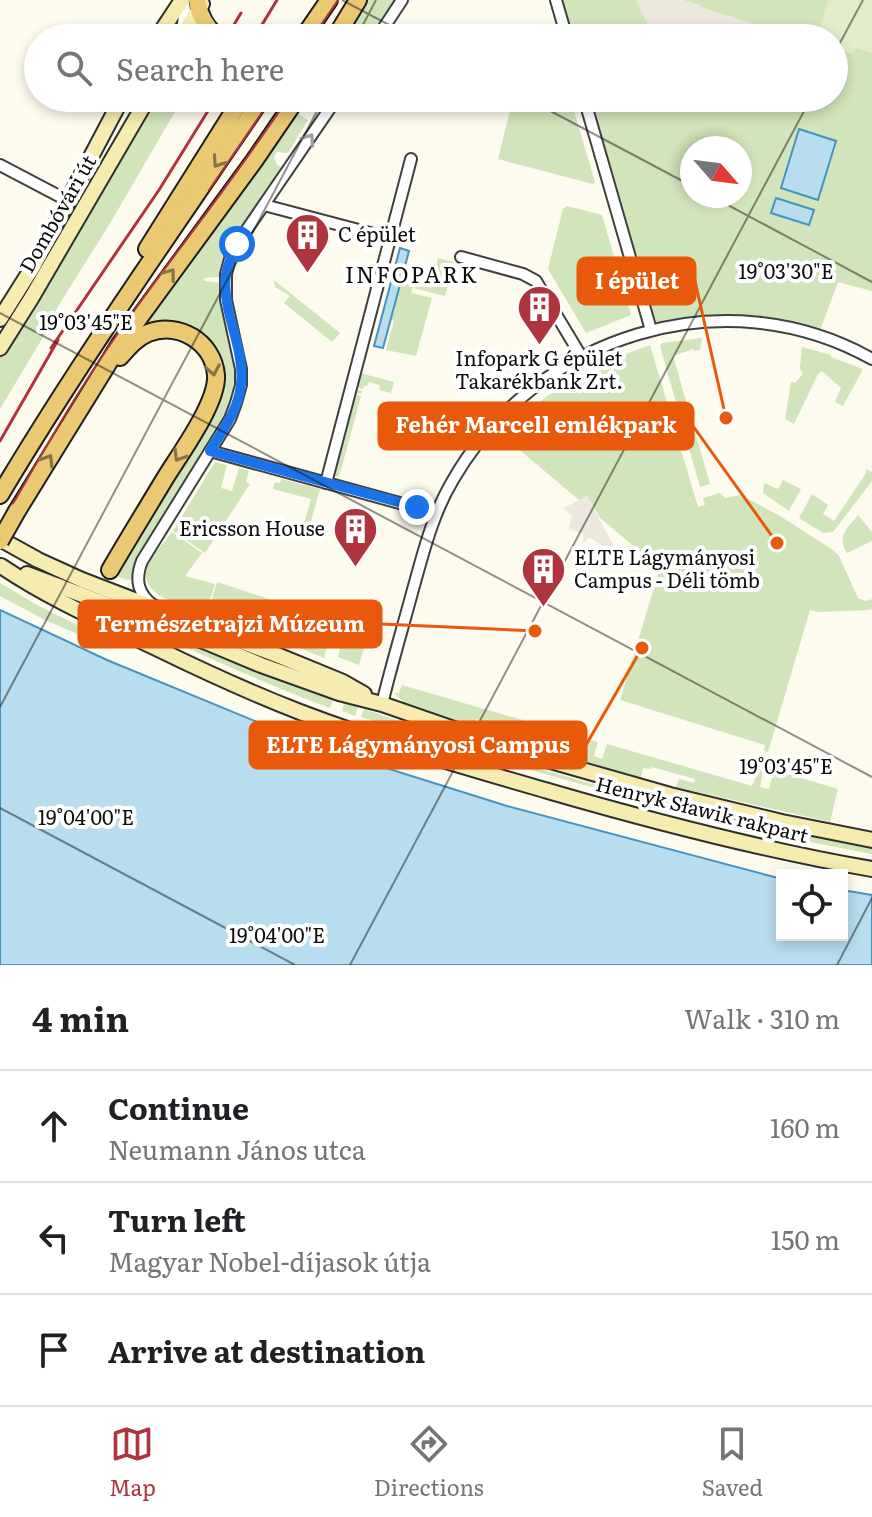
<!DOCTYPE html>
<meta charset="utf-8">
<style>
:root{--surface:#fff;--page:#f2f2f2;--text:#202124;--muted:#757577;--line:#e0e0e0;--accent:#ae343e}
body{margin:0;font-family:Literata,serif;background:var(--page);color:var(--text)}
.controls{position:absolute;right:24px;bottom:24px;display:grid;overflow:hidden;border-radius:0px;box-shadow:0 4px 12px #0003}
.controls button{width:72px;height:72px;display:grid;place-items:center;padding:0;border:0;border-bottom:2px solid var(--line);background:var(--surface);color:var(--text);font:40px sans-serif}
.compass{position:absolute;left:680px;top:136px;width:72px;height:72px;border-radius:50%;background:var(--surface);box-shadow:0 4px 12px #0003;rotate:118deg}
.stop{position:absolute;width:24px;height:24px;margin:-18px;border:6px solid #1a73e8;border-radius:50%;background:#fff}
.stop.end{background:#1a73e8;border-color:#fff;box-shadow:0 2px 8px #0008}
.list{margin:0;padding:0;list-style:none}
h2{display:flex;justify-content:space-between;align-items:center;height:104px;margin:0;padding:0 32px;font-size:34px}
h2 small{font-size:26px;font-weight:400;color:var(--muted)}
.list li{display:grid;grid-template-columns:52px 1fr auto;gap:24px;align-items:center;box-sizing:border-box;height:112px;padding:0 32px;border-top:2px solid var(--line)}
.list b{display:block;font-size:30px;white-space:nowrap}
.list p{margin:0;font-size:26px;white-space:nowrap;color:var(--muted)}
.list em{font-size:26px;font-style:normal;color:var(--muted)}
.icon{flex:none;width:44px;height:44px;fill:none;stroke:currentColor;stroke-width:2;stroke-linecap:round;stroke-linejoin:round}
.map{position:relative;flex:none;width:872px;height:965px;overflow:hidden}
.search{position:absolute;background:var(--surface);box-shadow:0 4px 12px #0003;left:24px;right:24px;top:24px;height:88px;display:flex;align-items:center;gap:20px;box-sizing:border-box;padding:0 28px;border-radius:44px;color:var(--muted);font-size:30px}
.sheet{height:440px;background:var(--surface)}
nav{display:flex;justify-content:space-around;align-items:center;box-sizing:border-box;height:112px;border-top:2px solid var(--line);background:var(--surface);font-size:22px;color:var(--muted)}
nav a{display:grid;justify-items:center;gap:4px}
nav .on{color:var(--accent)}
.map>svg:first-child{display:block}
.green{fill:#d2e4bb;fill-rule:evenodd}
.pitch{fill:#e2eccc}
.plaza{fill:#ede8de}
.water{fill:#b8ddef;stroke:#4793bf;stroke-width:2}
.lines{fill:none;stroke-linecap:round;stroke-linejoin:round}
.stream{stroke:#4793bf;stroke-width:3}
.street-casing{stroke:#404040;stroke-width:14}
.secondary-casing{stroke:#2f2f2f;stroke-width:18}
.primary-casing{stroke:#1e1e1e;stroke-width:20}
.street{stroke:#fff;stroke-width:10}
.secondary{stroke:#f6ecb0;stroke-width:14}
.primary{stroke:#eac972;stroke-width:16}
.tram{stroke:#ae343e;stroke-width:2}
.rail{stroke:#ae343e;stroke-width:3}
.primary-bridge-casing{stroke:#1e1e1e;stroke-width:20;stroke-linecap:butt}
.primary-bridge{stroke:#eac972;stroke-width:16}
.oneway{stroke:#9e9e9e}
.oneway2{stroke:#877445}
.route{stroke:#1a73e8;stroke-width:10}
.ticks{fill:none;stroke:#0d0d0d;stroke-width:2;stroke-opacity:0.45}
.labels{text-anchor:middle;stroke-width:8;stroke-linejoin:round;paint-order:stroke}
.street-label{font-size:20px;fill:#0d0d0d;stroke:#fff}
.poi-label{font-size:20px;fill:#0d0d0d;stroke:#fff;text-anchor:start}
.neighbourhood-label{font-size:22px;letter-spacing:2px;fill:#0d0d0d;stroke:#fff}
.ticks-label{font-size:20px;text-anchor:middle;fill:#0d0d0d;stroke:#fff;stroke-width:8;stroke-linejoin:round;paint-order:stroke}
.leader{fill:none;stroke:#e8590c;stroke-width:3}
.callout-dot{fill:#e8590c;stroke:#fff;stroke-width:3}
.callout{fill:#e8590c;stroke:#e8590c;stroke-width:3}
.callout-label{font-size:22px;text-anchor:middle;font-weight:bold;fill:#fff}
</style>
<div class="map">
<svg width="872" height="965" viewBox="0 0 872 965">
<rect width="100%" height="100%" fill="#fdfaee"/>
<g class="green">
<path d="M365 0H396L370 38H342Z"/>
<path d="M560 0H872V291L838 282 821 328C785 322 750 316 713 317 695 318 674 325 656 322L649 311 588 98H834V38H571ZM692 148H740V196H692Z"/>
<path d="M158 98H183L109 225 57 308 49 327 0 409V357L34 311Z"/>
<path d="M513 98H570L595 182 593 184 498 159Z"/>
<path d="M297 113 308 120 288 153 277 152 274 157 277 165 281 167 227 252 220 277 204 278 205 281 220 283C219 339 250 362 223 420L141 552 134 566 132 579 127 580 114 575 203 432 218 404 224 379 214 349 138 329Z"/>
<path d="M567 206 602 215 631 315 586 333 548 269 563 209Z"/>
<path d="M438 258 454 262 445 296 414 288 419 272 434 274Z"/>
<path d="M405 268 417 271 411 293 432 298 416 356 386 350 394 321 391 319Z"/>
<path d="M274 280 340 333 332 342 284 303 290 296 275 287Z"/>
<path d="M702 338 700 350 694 351 693 349 673 356 710 484 700 487 660 346 662 343Z"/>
<path d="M650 345 698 507 705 505 703 498 720 493 725 498 741 495 780 516 833 550 839 556 858 598 866 601 872 599V609L869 610 819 612 810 610 768 752 764 751 765 745 620 700 660 568 600 518 587 496 579 500 503 436C543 391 594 365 650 345Z"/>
<path d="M802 347 831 355V357L863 369 843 406 835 402 841 388 822 371 818 374 794 424 785 419 791 382 795 383 803 374 800 368Z"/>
<path d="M360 373 394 382 391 393 379 390 380 385 369 382 367 386H364L363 389 358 388V390L362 391 361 394 357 393 356 395 361 396 341 470 338 477 333 476Z"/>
<path d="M215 462 227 465 221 488 232 491 239 468 249 471 246 482 250 484 205 553 173 531Z"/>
<path d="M866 469 872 472V481L833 532 823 533 799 518 812 494 828 505 823 514 834 521 866 473Z"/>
<path d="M281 479 320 489 306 539 300 538 311 499 273 489 275 482 280 483Z"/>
<path d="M783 480 801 489 789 511 763 493 764 483 778 489Z"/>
<path d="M858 515 872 532V541L847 553C836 535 847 530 858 515Z"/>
<path d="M172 532 202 553 185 576 215 584 206 613C185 605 133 596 149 563 155 551 165 542 172 532Z"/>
<path d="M217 582 287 605 279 638 272 635 270 639 257 635 208 613Z"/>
<path d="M0 583 37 605 79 626 78 629 88 635 87 638 45 620 0 596Z"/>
<path d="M294 613 333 623 324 658 292 645V643L287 640Z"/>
<path d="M127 618 358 707 355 716 342 711 344 704 333 700 330 708C260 682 194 651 126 620Z"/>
<path d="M345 629 368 636 359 665 338 657Z"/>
<path d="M402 685 598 742 594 756 602 759 607 744 752 786 763 759 766 758 760 787 769 789 774 770 838 789 830 822 676 787 679 779 694 783 695 779 652 767 651 769 643 768 641 778 499 736 501 727 476 719 473 727 405 703 394 693H399Z"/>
<path d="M364 709 534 767 665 805 664 807C562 779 461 752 361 717Z"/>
<path d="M699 813 872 849V854L784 837 698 816Z"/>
</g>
<path class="pitch" d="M828 0H872V53L856 48 853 54 834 48V38H817Z"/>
<g class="plaza">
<path d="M636 0H683L701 5V7L792 36 791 38H750V35L744 38H654Z"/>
<path d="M587 496 605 530 621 558 589 537 585 542 583 541 584 534 569 529 572 516 563 508Z"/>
</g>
<g class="water">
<path d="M799 129 836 141 818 200 781 188Z"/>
<path d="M776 198 814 210 809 225 771 213Z"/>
<path d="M400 248 409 251 383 348 374 346Z"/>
<path d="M0 610 107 660 313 745 507 806 782 879V935H842V890L872 895V965H0Z"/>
</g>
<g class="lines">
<g class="stream">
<path d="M79 635 82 628"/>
<path d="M326 749 329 741"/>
</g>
<defs>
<g id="street">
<path d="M556 0 567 38"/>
<path d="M182 31 185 9 183 0"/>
<path d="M377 38 402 0"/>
<path d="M584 98 651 330"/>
<path d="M0 165 59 196 69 198"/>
<path d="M264 205 389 238"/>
<path d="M461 257 523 274 536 281 581 356"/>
<path d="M210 451 436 513"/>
<path d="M326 483 411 159"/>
<path d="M153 605C137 593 135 579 142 561L230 419 236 403 241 385V369L226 300V274L230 259 237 244 337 98"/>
<path d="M382 704C391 667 402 630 412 593 423 554 432 515 453 480 536 335 725 276 872 359"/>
</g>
<g id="secondary">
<path d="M157 38 182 0"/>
<path d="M181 38 202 4"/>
<path d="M0 319 34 265 122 98"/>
<path d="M0 348 32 297 148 98"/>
<path d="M0 539 38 560 82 580 277 655 343 682 364 694"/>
<path d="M1 566C50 599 103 622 156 648 203 671 251 693 300 712 381 743 465 767 548 791 655 822 762 850 872 869"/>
<path d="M27 574 206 642 261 665 339 693 382 704 526 754 670 795 782 822 872 840"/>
</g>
<g id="primary">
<path d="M197 0C199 16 206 27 218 38"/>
<path d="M303 38 329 0"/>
<path d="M335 38 358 0"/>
<path d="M147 249 242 98"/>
<path d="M0 495C81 359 173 229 262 98"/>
<path d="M17 511 120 344 254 161 297 98"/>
<path d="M110 570C128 539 146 510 164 480 179 455 218 403 216 375 213 342 179 321 148 333 136 338 128 348 120 357"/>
</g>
</defs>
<use href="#street" class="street-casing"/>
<use href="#secondary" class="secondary-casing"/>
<use href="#primary" class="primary-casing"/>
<use href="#street" class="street"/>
<use href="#secondary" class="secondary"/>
<use href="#primary" class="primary"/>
<g class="tram">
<path d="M312 38 338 0"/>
<path d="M209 190 272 98"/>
<path d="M0 526C37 463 72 399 114 339 170 258 234 181 288 98"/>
</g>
<g class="rail">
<path d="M226 38 241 13"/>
<path d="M254 38 277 0"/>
<path d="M51 348 159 190 216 98"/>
<path d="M0 441 58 340"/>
</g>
<defs>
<path id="primary-bridge" d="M0 541 17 511"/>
</defs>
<use href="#primary-bridge" class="primary-bridge-casing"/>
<use href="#primary-bridge" class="primary-bridge"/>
</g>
<defs><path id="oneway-chevron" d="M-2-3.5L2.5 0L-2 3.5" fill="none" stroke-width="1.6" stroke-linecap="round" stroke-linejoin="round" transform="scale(2)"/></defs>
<use class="oneway" href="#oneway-chevron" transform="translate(309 139) rotate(-56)"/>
<g class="oneway2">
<use href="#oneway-chevron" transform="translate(218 162) rotate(124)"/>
<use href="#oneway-chevron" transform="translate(170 274) rotate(-53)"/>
<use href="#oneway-chevron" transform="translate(213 370) rotate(80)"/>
<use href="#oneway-chevron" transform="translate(179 456) rotate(121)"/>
<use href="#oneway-chevron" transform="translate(48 460) rotate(-59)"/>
</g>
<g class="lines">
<path class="route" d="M237 244C233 254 228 263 226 274 221 311 245 346 241 384 239 409 223 430 210 451L417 507"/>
</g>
<path class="ticks" d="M342 0 414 38M356 38 376 0M834 54 863 0M526 98 692 186M711 196 872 282M0 313 872 777M0 707 324 98M0 808 295 965M350 965 811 98M837 965 872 898"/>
<defs>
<symbol id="building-pin" viewBox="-11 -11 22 30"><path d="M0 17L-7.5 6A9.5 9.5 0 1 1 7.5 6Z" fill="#ae343e" stroke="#fff"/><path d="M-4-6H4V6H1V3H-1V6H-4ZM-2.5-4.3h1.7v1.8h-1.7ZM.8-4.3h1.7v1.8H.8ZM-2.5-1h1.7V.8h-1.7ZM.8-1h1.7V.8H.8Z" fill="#fff"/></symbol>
</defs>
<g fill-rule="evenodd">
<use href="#building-pin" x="282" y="210" width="51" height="69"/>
<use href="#building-pin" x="514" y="282" width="51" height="69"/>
<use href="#building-pin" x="330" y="504" width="51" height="69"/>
<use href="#building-pin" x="518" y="544" width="51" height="69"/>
</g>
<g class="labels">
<g class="street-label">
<text transform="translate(58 214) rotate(-60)" y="7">Dombóvári út</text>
<text transform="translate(702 810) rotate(14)" y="7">Henryk Sławik rakpart</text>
</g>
<g class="poi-label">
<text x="338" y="242">C épület</text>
<text x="539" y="366" text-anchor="middle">Infopark G épület<tspan x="539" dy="23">Takarékbank Zrt.</tspan></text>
<text x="325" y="536" text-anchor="end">Ericsson House</text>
<text x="574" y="565">ELTE Lágymányosi<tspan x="574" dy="23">Campus - Déli tömb</tspan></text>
</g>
<g class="neighbourhood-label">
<text x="412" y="283">INFOPARK</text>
</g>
</g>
<g class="ticks-label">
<text x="786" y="279">19°03'30"E</text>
<text x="86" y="330">19°03'45"E</text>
<text x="786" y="774">19°03'45"E</text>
<text x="86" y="825">19°04'00"E</text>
<text x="277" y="943">19°04'00"E</text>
</g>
<path class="leader" d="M726 418L695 281M777 543L693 426M535 631L381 624M642 648L586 745"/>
<g class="callout-dot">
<circle cx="726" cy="418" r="8"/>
<circle cx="777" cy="543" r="8"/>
<circle cx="535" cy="631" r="8"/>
<circle cx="642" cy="648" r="8"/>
</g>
<g class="callout">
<rect x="578" y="258" width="117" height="46" rx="8"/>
<rect x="379" y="403" width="314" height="46" rx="8"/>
<rect x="79" y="601" width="302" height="46" rx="8"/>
<rect x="250" y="722" width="336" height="46" rx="8"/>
</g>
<g class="callout-label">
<text x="637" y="289">I épület</text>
<text x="536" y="433">Fehér Marcell emlékpark</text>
<text x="230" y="632">Természetrajzi Múzeum</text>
<text x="418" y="753">ELTE Lágymányosi Campus</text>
</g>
</svg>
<div class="controls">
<button><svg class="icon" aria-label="locate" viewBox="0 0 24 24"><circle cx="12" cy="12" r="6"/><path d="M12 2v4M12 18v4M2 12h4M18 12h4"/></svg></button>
</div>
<svg class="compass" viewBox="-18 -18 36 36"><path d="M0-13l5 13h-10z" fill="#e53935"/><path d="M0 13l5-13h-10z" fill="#757577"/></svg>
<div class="stop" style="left:237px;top:244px"></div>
<div class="stop end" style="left:417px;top:507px"></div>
<div class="search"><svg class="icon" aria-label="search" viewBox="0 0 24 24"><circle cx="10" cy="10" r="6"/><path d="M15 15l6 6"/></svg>Search here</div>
</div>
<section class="sheet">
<h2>4 min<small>Walk · 310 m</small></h2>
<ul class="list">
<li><svg class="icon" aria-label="ahead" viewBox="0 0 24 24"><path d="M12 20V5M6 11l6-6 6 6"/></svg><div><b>Continue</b><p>Neumann János utca</p></div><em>160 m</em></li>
<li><svg class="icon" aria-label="left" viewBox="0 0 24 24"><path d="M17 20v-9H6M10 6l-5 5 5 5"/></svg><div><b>Turn left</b><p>Magyar Nobel-díjasok útja</p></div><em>150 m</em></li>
<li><svg class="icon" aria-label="arrive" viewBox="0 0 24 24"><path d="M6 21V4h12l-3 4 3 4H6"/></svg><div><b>Arrive at destination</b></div></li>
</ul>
</section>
<nav>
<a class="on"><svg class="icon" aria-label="map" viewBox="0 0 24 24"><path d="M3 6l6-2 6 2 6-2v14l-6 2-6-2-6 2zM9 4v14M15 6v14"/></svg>Map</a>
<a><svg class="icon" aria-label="directions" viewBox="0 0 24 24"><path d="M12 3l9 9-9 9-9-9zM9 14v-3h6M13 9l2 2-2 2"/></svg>Directions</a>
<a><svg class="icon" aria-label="saved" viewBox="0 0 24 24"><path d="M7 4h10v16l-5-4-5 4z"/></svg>Saved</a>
</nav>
